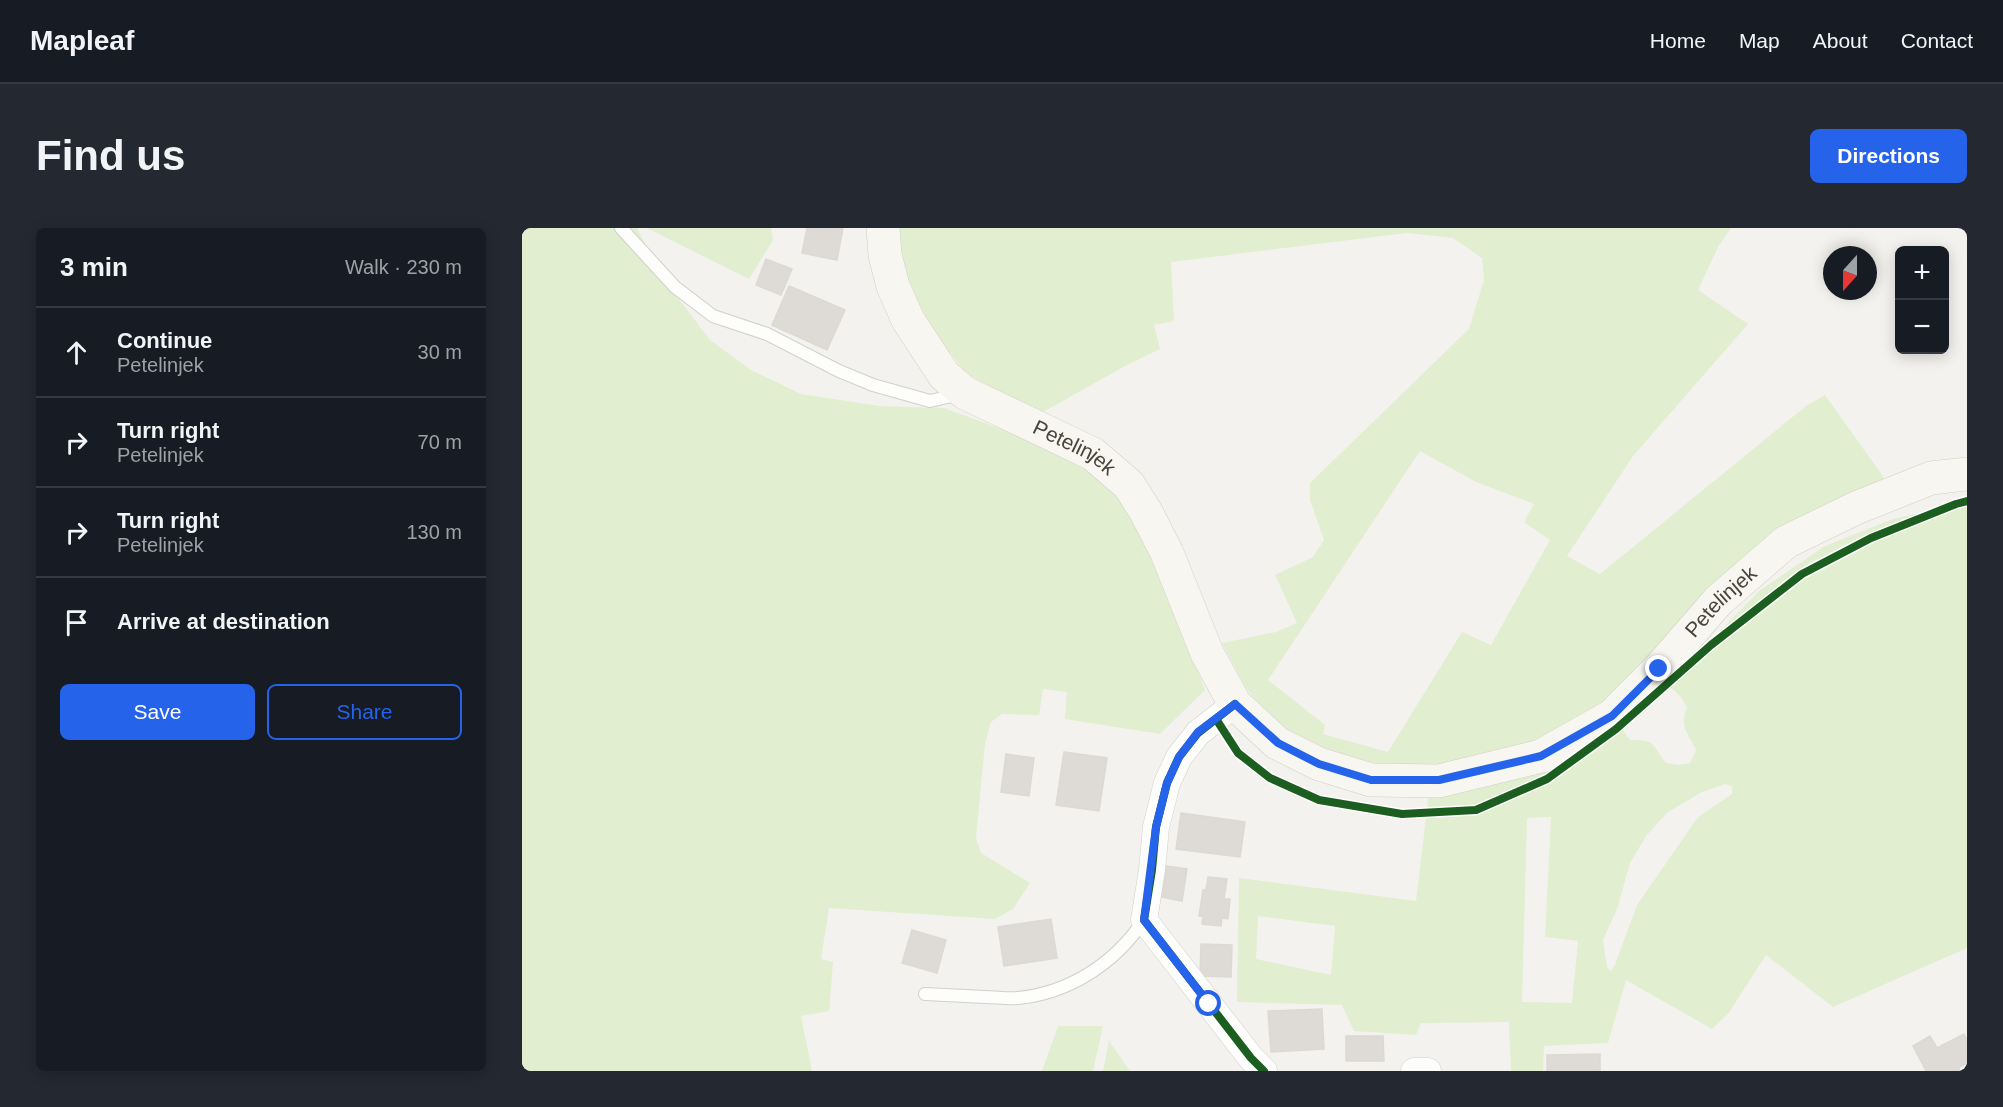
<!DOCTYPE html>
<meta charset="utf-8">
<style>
:root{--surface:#171b24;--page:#242831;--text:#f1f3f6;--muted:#9ea1a6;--line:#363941;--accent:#2563eb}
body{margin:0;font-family:Arial,sans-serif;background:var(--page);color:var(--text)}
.controls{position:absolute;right:18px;top:18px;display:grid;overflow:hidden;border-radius:9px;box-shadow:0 3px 15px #0003}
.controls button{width:54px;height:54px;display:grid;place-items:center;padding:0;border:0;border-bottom:2px solid var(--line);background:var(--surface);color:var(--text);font:30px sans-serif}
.compass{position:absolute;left:1301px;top:18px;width:54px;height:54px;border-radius:50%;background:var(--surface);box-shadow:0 3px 15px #0003;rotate:201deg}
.stop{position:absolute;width:18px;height:18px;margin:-14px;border:4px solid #2563eb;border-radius:50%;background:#fff}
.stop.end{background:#2563eb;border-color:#fff;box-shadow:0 2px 6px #0008}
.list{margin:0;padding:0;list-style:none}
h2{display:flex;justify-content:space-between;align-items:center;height:78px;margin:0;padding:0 24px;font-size:26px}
h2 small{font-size:20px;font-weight:400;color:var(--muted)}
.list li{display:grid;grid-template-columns:39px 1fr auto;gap:18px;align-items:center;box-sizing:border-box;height:90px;padding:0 24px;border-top:2px solid var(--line)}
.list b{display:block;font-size:22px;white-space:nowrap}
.list p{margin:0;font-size:20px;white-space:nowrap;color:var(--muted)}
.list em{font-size:20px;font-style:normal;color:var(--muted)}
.actions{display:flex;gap:12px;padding:18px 24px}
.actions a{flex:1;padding:14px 0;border:2px solid var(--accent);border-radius:9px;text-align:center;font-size:21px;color:var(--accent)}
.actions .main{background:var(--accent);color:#fff}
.icon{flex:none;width:33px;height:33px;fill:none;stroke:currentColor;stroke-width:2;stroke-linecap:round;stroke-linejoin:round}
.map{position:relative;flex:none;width:1445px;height:843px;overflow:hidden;border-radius:9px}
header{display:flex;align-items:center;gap:36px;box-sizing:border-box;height:84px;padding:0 30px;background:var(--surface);border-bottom:2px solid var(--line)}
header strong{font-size:28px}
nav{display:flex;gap:33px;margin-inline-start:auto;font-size:21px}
.intro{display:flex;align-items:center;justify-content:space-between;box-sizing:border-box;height:144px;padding:0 36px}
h1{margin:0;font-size:42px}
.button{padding:15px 27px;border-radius:9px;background:var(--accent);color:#fff;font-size:21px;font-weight:700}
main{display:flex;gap:36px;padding:0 36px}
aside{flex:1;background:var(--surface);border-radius:9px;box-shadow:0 3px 15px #0003}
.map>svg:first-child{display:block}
.green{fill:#e1eecf;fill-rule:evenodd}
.building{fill:#dedbd6;stroke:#dcd9d4;stroke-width:1.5}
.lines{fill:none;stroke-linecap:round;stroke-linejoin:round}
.service-casing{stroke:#d2d0cb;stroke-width:14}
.minor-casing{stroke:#d2d0cb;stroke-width:27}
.secondary-casing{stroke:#d3cfc5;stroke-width:34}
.service{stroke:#fdfdfc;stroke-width:12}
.minor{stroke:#fdfdfc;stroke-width:26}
.secondary{stroke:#f7f6f1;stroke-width:33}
.cycleway-casing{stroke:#fff;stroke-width:11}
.cycleway{stroke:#1b5e20;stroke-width:8}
.route{stroke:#2563eb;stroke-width:8}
.labels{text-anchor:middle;stroke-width:4.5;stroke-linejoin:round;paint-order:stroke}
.street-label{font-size:21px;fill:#4b4439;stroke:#fff}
</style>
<header>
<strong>Mapleaf</strong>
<nav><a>Home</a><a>Map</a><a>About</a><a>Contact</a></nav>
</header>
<div class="intro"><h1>Find us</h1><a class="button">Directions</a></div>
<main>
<aside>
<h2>3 min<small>Walk · 230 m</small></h2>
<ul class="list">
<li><svg class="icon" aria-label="ahead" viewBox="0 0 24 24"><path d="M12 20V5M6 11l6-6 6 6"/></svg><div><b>Continue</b><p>Petelinjek</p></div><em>30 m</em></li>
<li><svg class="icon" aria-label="right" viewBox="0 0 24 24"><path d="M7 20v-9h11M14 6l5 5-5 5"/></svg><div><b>Turn right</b><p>Petelinjek</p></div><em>70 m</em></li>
<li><svg class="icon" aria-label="right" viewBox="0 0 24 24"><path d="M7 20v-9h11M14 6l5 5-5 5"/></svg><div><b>Turn right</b><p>Petelinjek</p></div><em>130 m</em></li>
<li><svg class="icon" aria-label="arrive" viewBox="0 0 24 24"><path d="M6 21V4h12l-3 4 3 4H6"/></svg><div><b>Arrive at destination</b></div></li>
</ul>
<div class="actions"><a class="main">Save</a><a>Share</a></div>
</aside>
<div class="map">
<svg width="1445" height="843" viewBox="0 0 1445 843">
<rect width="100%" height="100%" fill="#f4f2ee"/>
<g class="green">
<path d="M0 0H115L140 49 188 112 229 142 279 166 357 178 422 180 521 216 560 237 591 261 609 284 658 395 683 462 638 506 543 491 545 464 521 461 517 487 480 486 469 494 463 516 454 610 459 625 508 655 491 681 473 691 307 680 299 731 311 734 307 783 279 788 290 843H0Z"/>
<path d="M125 0H249L251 12 227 51Z"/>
<path d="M377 0H1209L1197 17 1176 62 1226 96 1111 228 1045 328 1078 346 1284 178 1303 167 1370 261 1321 280 1042 509 917 539 864 536 821 530 765 503 736 475 724 460 700 415 754 404 775 395 753 347 791 329 802 312 788 272V255L947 101 962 52 960 30 931 10 885 5 649 34 652 93 632 97 638 121 605 137 521 184C494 173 466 162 444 143 438 138 433 131 429 126 400 90 379 46 377 0ZM898 223 954 254 1012 276 1002 294 1028 312 969 417 940 404 866 524 801 506 803 497 746 452Z"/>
<path d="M1445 274V720L1311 779 1244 727 1206 786 1190 801 1104 752 1086 815 1022 818 1021 843H989L987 794 899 795 894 807 832 803 820 777 715 774 717 650 894 673 907 565C975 556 1046 547 1100 501L1108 512C1135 512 1129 516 1144 535L1156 537 1168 535 1174 522C1166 504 1157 499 1165 479L1158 468 1146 457 1237 363 1303 318 1371 291ZM1203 556 1210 558V566L1176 589 1115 677 1093 737 1089 743 1085 739 1081 712 1095 681 1108 635 1124 608 1146 584 1180 564ZM1029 589 1023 709 1056 713 1050 775 1000 774 1005 590ZM736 688 813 698 809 747 734 731Z"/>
<path d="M536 798H581L571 843H520Z"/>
<path d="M587 813 608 843H581Z"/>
</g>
<g class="building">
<path d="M285 0H321L315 32 280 25Z"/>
<path d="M244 31 270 41 259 67 234 57Z"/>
<path d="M267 58 323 82 305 122 250 97Z"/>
<path d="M542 524 585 530 577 583 534 577Z"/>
<path d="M484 526 512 530 507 568 479 564Z"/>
<path d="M659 585 723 594 718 629 654 621Z"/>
<path d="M644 638 665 641 660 673 639 669Z"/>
<path d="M686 649 705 651 702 671H708L706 691 700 690 699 698 680 696 681 688H677L681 662H684Z"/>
<path d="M529 691 535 730 482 738 476 699Z"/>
<path d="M390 702 424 712 415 745 380 735Z"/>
<path d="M679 716 710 717 709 749 678 748Z"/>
<path d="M800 781 802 821 749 824 746 783Z"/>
<path d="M1442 806 1445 812V835L1436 840 1438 843H1404L1391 818 1408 808 1415 820Z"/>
<path d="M824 808H861L862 833H824Z"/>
<path d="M1078 826V843H1025V827Z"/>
</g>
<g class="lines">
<defs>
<g id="service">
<path d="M99 0 153 59 191 88 245 106 317 143 351 157 408 173 439 166"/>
<path d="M403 766C423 767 443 768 463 769 474 769 485 771 496 770 548 765 593 735 622 692"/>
</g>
<g id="minor">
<path d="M713 476 676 505 657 529 645 555 634 599 630 642 622 692 729 830 742 843"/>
<path d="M892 843H906"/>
</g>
<g id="secondary">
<path id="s1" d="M361 0 363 27 371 58 386 92 422 147 443 165 571 226 607 257 624 284 645 325 685 425 713 476 755 515 797 536 849 552 917 553 1019 528 1090 488 1137 441 1196 373 1264 314 1334 280 1409 250 1445 246"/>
</g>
</defs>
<use href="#service" class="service-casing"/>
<use href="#minor" class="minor-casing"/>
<use href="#secondary" class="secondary-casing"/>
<use href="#service" class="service"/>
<use href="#minor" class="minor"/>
<use href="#secondary" class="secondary"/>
<defs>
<g id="cycleway">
<path d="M713 476 676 505 657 529 645 555 634 599 630 642 622 692 729 830 742 843"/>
<path d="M694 491 716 525 748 550 797 572 880 586 954 582 1025 551 1094 501 1189 417 1280 346 1349 310 1434 276 1445 273"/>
</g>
</defs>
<use href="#cycleway" class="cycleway-casing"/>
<use href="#cycleway" class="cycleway"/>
</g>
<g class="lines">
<path class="route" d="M687 776 622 692 634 599 645 555 657 529 676 504 713 476 756 515 797 536 849 552H917L1019 528 1090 488 1137 441"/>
</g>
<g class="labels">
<g class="street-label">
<text dy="7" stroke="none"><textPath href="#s1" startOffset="312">Petelinjek</textPath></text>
<text dy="7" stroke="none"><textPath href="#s1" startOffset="1194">Petelinjek</textPath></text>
</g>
</g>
</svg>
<div class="controls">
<button>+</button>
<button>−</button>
</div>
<svg class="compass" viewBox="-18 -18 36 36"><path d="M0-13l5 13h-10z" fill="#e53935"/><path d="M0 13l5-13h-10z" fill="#9ea1a6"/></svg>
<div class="stop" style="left:687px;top:776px"></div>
<div class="stop end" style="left:1137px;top:441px"></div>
</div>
</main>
